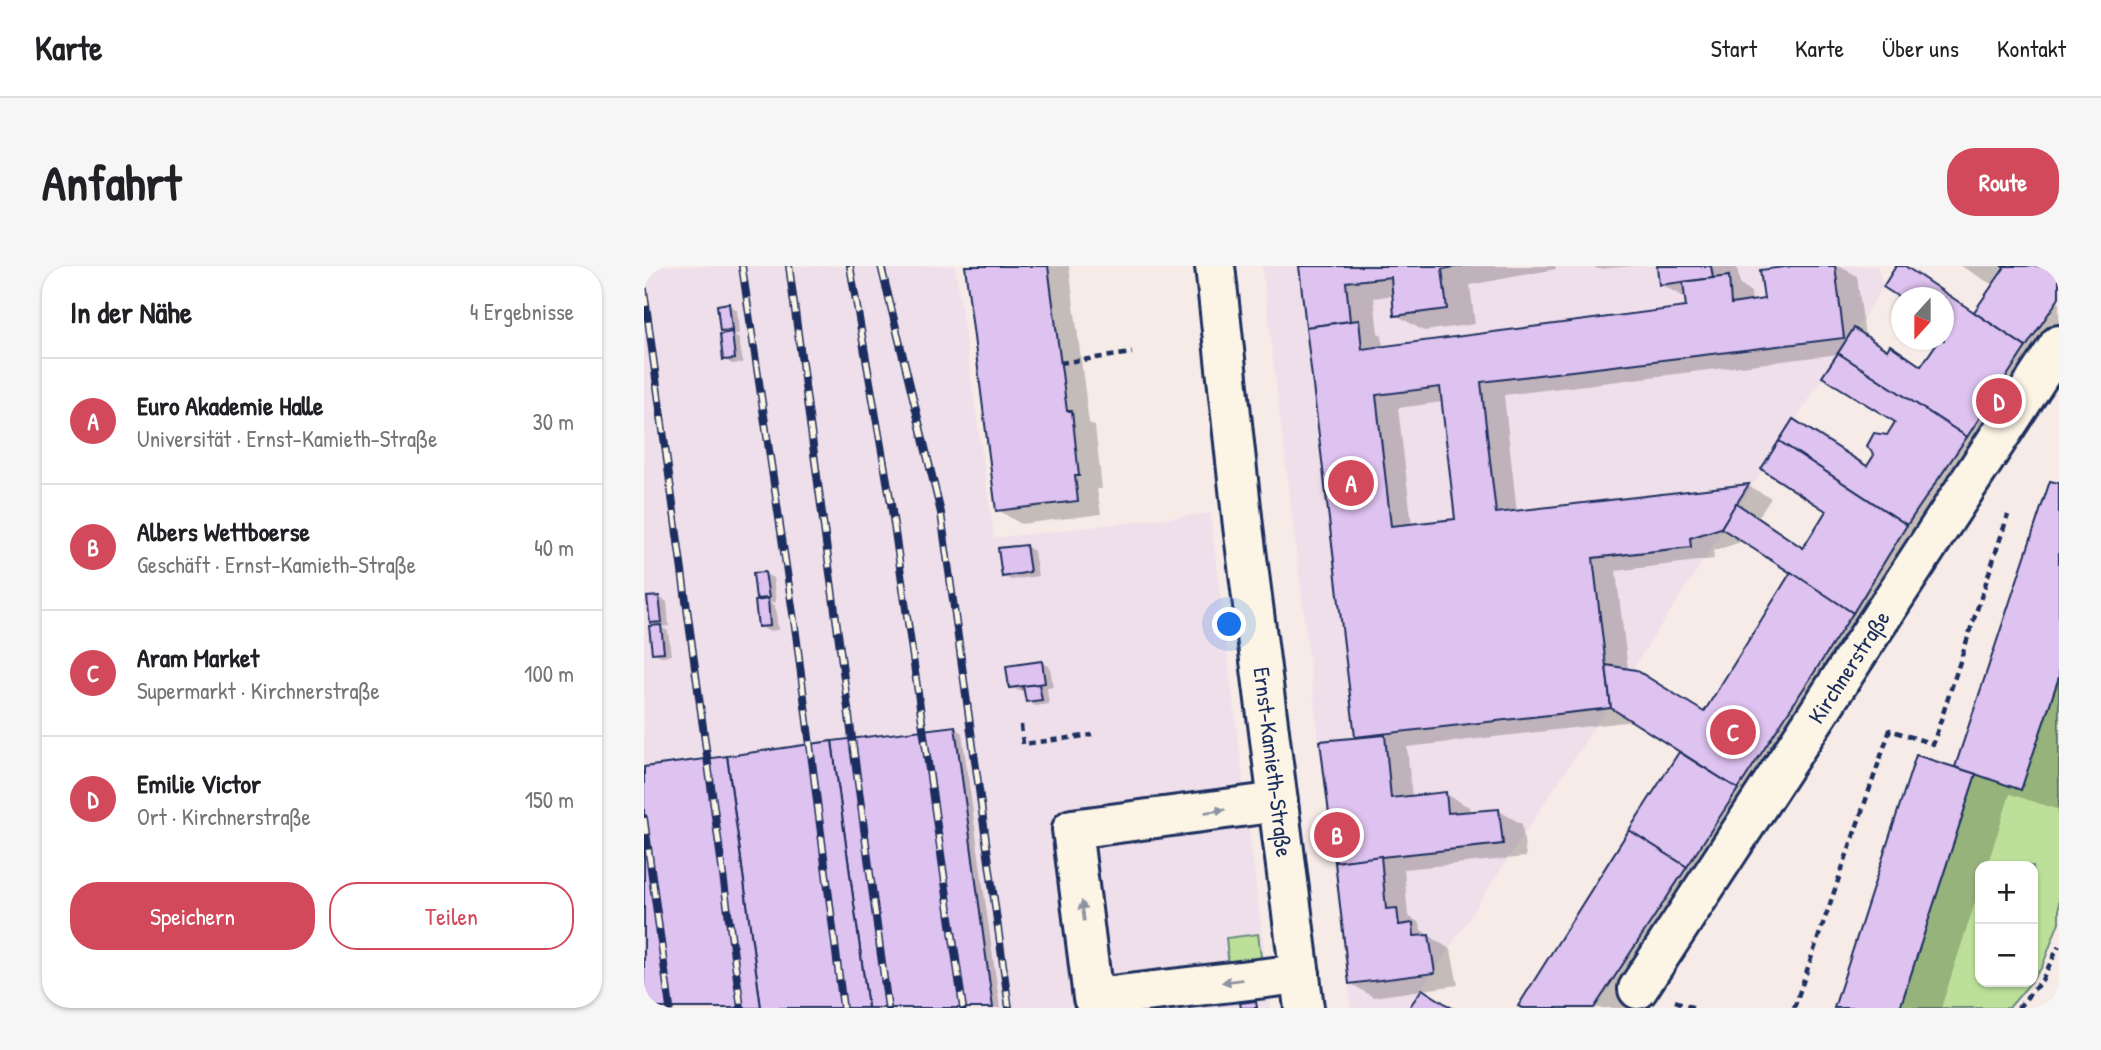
<!DOCTYPE html>
<html lang="de">
<meta charset="utf-8">
<style>
:root{--surface:#fff;--page:#f6f6f6;--text:#202124;--muted:#757577;--line:#e0e0e0;--accent:#d1495b}
body{margin:0;font-family:"Patrick Hand",sans-serif;background:var(--page);color:var(--text)}
.controls{position:absolute;right:21px;bottom:21px;display:grid;overflow:hidden;border-radius:14px;box-shadow:0 2px 5px #0004}
.controls button{width:63px;height:63px;display:grid;place-items:center;padding:0;border:0;border-bottom:2px solid var(--line);background:var(--surface);color:var(--text);font:35px sans-serif}
.compass{position:absolute;left:1247px;top:21px;width:63px;height:63px;border-radius:50%;background:var(--surface);box-shadow:0 2px 5px #0004;rotate:201deg}
.you{position:absolute;left:586px;top:359px;width:24px;height:24px;margin:-18px;border:5px solid #fff;border-radius:50%;background:#1a73e8;box-shadow:0 0 0 10px #1a73e833}
.badge{display:grid;place-items:center;width:46px;height:46px;border-radius:50%;background:var(--accent);color:#fff;font-size:23px;font-weight:700}
.pin{position:absolute;translate:-50% -50%;border:4px solid #fff;box-shadow:0 2px 7px #0006}
.list{margin:0;padding:0;list-style:none}
h2{display:flex;justify-content:space-between;align-items:center;height:91px;margin:0;padding:0 28px;font-size:30px}
h2 small{font-size:23px;font-weight:400;color:var(--muted)}
.list li{display:grid;grid-template-columns:46px 1fr auto;gap:21px;align-items:center;box-sizing:border-box;height:126px;padding:0 28px;border-top:2px solid var(--line)}
.list b{display:block;font-size:26px;white-space:nowrap}
.list p{margin:0;font-size:23px;white-space:nowrap;color:var(--muted)}
.list em{font-size:23px;font-style:normal;color:var(--muted)}
.actions{display:flex;gap:14px;padding:21px 28px}
.actions a{flex:1;padding:16px 0;border:2px solid var(--accent);border-radius:28px;text-align:center;font-size:24px;color:var(--accent)}
.actions .main{background:var(--accent);color:#fff}
.map{position:relative;flex:none;width:1415px;height:742px;overflow:hidden;border-radius:28px}
header{display:flex;align-items:center;gap:42px;box-sizing:border-box;height:98px;padding:0 35px;background:var(--surface);border-bottom:2px solid var(--line)}
header strong{font-size:33px}
nav{display:flex;gap:38px;margin-inline-start:auto;font-size:24px}
.intro{display:flex;align-items:center;justify-content:space-between;box-sizing:border-box;height:168px;padding:0 42px}
h1{margin:0;font-size:49px}
.button{padding:18px 32px;border-radius:28px;background:var(--accent);color:#fff;font-size:24px;font-weight:700}
main{display:flex;gap:42px;padding:0 42px}
aside{flex:1;background:var(--surface);border-radius:28px;box-shadow:0 2px 5px #0004}
.map>svg:first-child{display:block}
.built{fill:#efdfea}
.green{fill:#bce09a;stroke:#6c887c;stroke-width:2}
.shadow{fill:#0003;fill-rule:evenodd}
.building{fill:#dec2f0;stroke:#1b2f5e;stroke-width:2;fill-rule:evenodd}
.lines{fill:none;stroke-linecap:round;stroke-linejoin:round}
.minor-casing{stroke:#1b2f5e;stroke-width:44}
.path{stroke:#1b2f5e;stroke-width:4.5;stroke-dasharray:7 5;stroke-linecap:butt}
.minor{stroke:#fcf5e5;stroke-width:38}
.rail-casing{stroke:#1b2f5e;stroke-width:8}
.rail{stroke:#fcf5e5;stroke-width:5;stroke-dasharray:16;stroke-linecap:butt}
.oneway{fill:#8c92a2}
.labels{text-anchor:middle;stroke-width:7;stroke-linejoin:round;paint-order:stroke}
.street-label{font-size:23px;fill:#1b2f5e;stroke:#fcf5e5}
</style>
<header>
<strong>Karte</strong>
<nav><a>Start</a><a>Karte</a><a>Über uns</a><a>Kontakt</a></nav>
</header>
<div class="intro"><h1>Anfahrt</h1><a class="button">Route</a></div>
<main>
<aside>
<h2>In der Nähe<small>4 Ergebnisse</small></h2>
<ul class="list">
<li><span class="badge">A</span><div><b>Euro Akademie Halle</b><p>Universität · Ernst-Kamieth-Straße</p></div><em>30 m</em></li>
<li><span class="badge">B</span><div><b>Albers Wettboerse</b><p>Geschäft · Ernst-Kamieth-Straße</p></div><em>40 m</em></li>
<li><span class="badge">C</span><div><b>Aram Market</b><p>Supermarkt · Kirchnerstraße</p></div><em>100 m</em></li>
<li><span class="badge">D</span><div><b>Emilie Victor</b><p>Ort · Kirchnerstraße</p></div><em>150 m</em></li>
</ul>
<div class="actions"><a class="main">Speichern</a><a>Teilen</a></div>
</aside>
<div class="map">
<svg width="1415" height="742" viewBox="0 0 1415 742">
<rect width="100%" height="100%" fill="#f6ebe7"/>
<filter id="ink" filterUnits="userSpaceOnUse"><feTurbulence type="fractalNoise" baseFrequency=".0143" numOctaves="2"/><feDisplacementMap in="SourceGraphic" scale="14" xChannelSelector="R" yChannelSelector="G"/><feConvolveMatrix kernelMatrix="1 2 1 2 8 2 1 2 1" color-interpolation-filters="sRGB"/></filter>
<g filter="url(#ink)">
<g class="built">
<path d="M0 0H311L350 272 566 247 627 742H0Z"/>
<path d="M618 0H1234L1239 21 766 742H707Z"/>
</g>
<g class="green">
<path d="M1415 411V656L1398 701 1389 713V600H1336V716H1387L1365 742H1256L1332 508 1377 523Z"/>
<path d="M614 668 618 698 585 701 582 672Z"/>
</g>
<g class="shadow">
<path d="M323 0H425L445 157 451 160 458 223H453L457 248 377 258 354 244Z"/>
<path d="M656 0H911L912 3 826 19 831 58 780 65 752 49 750 29 730 32 734 67 738 69 739 82 1044 43 1043 33 1016 18 1014 0H1093L1096 19 1107 26 1108 37 1122 35 1162 0H1196L1213 10 1221 71 1279 101 1300 74V32L1254 0 1278 11 1331 47 1349 19 1317 0H1359L1349 16 1351 18 1362 2 1361 0H1415V98L1118 535 982 742H875L1035 488 1045 494 1047 491 990 455 763 481 768 531 802 528 825 541 826 547 855 545 878 558 882 591 760 603 764 650 776 657 777 664 807 684 814 719 729 731 706 717 713 473ZM1195 88 1253 156 1225 201 1149 155 1184 244 1161 283 1114 252 1127 232 1104 220 873 247 860 129ZM799 136 813 254 768 259 754 142ZM1100 275 1149 306 1061 447 984 404 972 305 1070 293 1069 285Z"/>
<path d="M949 0H991L954 3Z"/>
<path d="M85 39 93 44 95 68H88L95 73 99 97 88 98 80 93 85 68 78 64Z"/>
<path d="M1407 217 1415 219V544L1366 528 1343 600H1336V621L1297 742H1191L1319 504 1313 501Z"/>
<path d="M382 280 390 285 394 310 367 314 359 310Z"/>
<path d="M121 308 129 312 132 336 125 337 131 340 134 364 124 365 116 360 119 336 114 332Z"/>
<path d="M15 331 23 336 25 360 16 361 24 365 27 389 17 390 9 386 15 361 7 356Z"/>
<path d="M398 397 406 401 409 421 403 422 405 438 391 440 383 435 382 424 375 425 367 421Z"/>
<path d="M310 462 318 467 356 742H0V502Z"/>
</g>
<g class="building">
<path d="M321 0H404L423 145H428L435 210H431L434 235 352 245Z"/>
<path d="M655 0H818L798 3 803 43 750 50 747 11 702 16 706 55 662 61Z"/>
<path d="M1013 0H1067L1069 12 1015 19Z"/>
<path d="M1148 0H1191L1200 72 837 116 852 247 1105 218 1077 262 1046 272 1047 281 949 292 967 442 711 471 662 61 715 54 718 83 1042 41 1039 16 1085 10 1087 38 1120 33 1116 4ZM796 121 811 253 747 260 732 129Z"/>
<path d="M1252 0H1261L1382 81 1323 171 1194 87 1210 62 1243 84 1246 79 1277 100 1295 74H1300V32L1258 33 1239 21Z"/>
<path d="M1358 0H1415V32L1382 81 1330 46 1360 2Z"/>
<path d="M85 37 88 64 76 65 73 39Z"/>
<path d="M88 66 91 93 79 94 76 68Z"/>
<path d="M1194 87 1323 171 1263 259 1135 175 1149 153 1223 200 1230 189 1223 180 1230 167 1243 169 1251 156 1178 111Z"/>
<path d="M1135 175 1263 259 1209 347 1077 262 1092 237 1159 282 1182 245 1117 203Z"/>
<path d="M1406 215 1415 217V411L1377 524 1311 501Z"/>
<path d="M382 279 386 306 358 311 354 282Z"/>
<path d="M121 306 125 332 112 333 109 307Z"/>
<path d="M1147 306 1209 347 1094 523 967 442 962 399 992 404 1060 446Z"/>
<path d="M15 330 18 356 6 357 3 331Z"/>
<path d="M124 333 126 360 114 361 111 335Z"/>
<path d="M17 359 20 386 8 387 5 360Z"/>
<path d="M398 395 401 417 365 422 362 400Z"/>
<path d="M395 418 398 434 382 436 379 420Z"/>
<path d="M311 460 349 742H224L188 475Z"/>
<path d="M741 469 747 532 802 526 804 547 855 543 859 578 691 596 676 475Z"/>
<path d="M188 475 224 742H117L83 490Z"/>
<path d="M1035 486 1094 523 1043 601 985 564Z"/>
<path d="M1272 489 1332 508 1256 742H1190Z"/>
<path d="M83 490 117 742H0V501Z"/>
<path d="M985 564 1043 601 950 742H878L874 740Z"/>
<path d="M737 590 742 643 753 642 755 659 769 657 770 670 785 669 791 707 705 718 691 596Z"/>
<path d="M778 723 808 742H765Z"/>
<path d="M612 735 613 742H597L596 737Z"/>
</g>
<g class="lines">
<defs>
<g id="minor">
<path d="M571 0 599 260 660 742"/>
<path d="M634 536 428 563 449 732 656 708"/>
<path d="M994 723 1415 79"/>
</g>
</defs>
<use href="#minor" class="minor-casing"/>
<g class="path">
<path d="M416 97 488 87"/>
<path d="M377 459 379 478 448 469"/>
<path d="M1031 735 1051 742"/>
<path d="M1150 742 1246 464 1289 478 1364 249"/>
<path d="M1374 742 1398 714 1415 680"/>
</g>
<use href="#minor" class="minor"/>
<defs>
<g id="rail">
<path d="M98 0 152 368 199 742"/>
<path d="M145 0 244 742"/>
<path d="M206 0 247 238 319 742"/>
<path d="M237 0 297 247 365 742"/>
<path d="M0 24 97 742"/>
<path d="M0 552 26 742"/>
</g>
</defs>
<use href="#rail" class="rail-casing"/>
<use href="#rail" class="rail"/>
</g>
<defs><path id="oneway-solid" d="M-6-.8H1V-3.2L6.5 0L1 3.2V.8H-6Z" transform="scale(1.75)"/></defs>
<g class="oneway">
<use href="#oneway-solid" transform="translate(571 545) rotate(-7)"/>
<use href="#oneway-solid" transform="translate(439 645) rotate(-97)"/>
<use href="#oneway-solid" transform="translate(588 715) rotate(173)"/>
</g>
</g>
<g class="labels">
<g class="street-label">
<text transform="translate(1205 401) rotate(-57)" y="8">Kirchnerstraße</text>
<text transform="translate(629 496) rotate(83)" y="8">Ernst-Kamieth-Straße</text>
</g>
</g>
</svg>
<div class="controls">
<button>+</button>
<button>−</button>
</div>
<svg class="compass" viewBox="-18 -18 36 36"><path d="M0-13l5 13h-10z" fill="#e53935"/><path d="M0 13l5-13h-10z" fill="#757577"/></svg>
<div class="you"></div>
<div class="pin badge" style="left:707px;top:217px">A</div>
<div class="pin badge" style="left:693px;top:569px">B</div>
<div class="pin badge" style="left:1089px;top:466px">C</div>
<div class="pin badge" style="left:1355px;top:135px">D</div>
</div>
</main>
